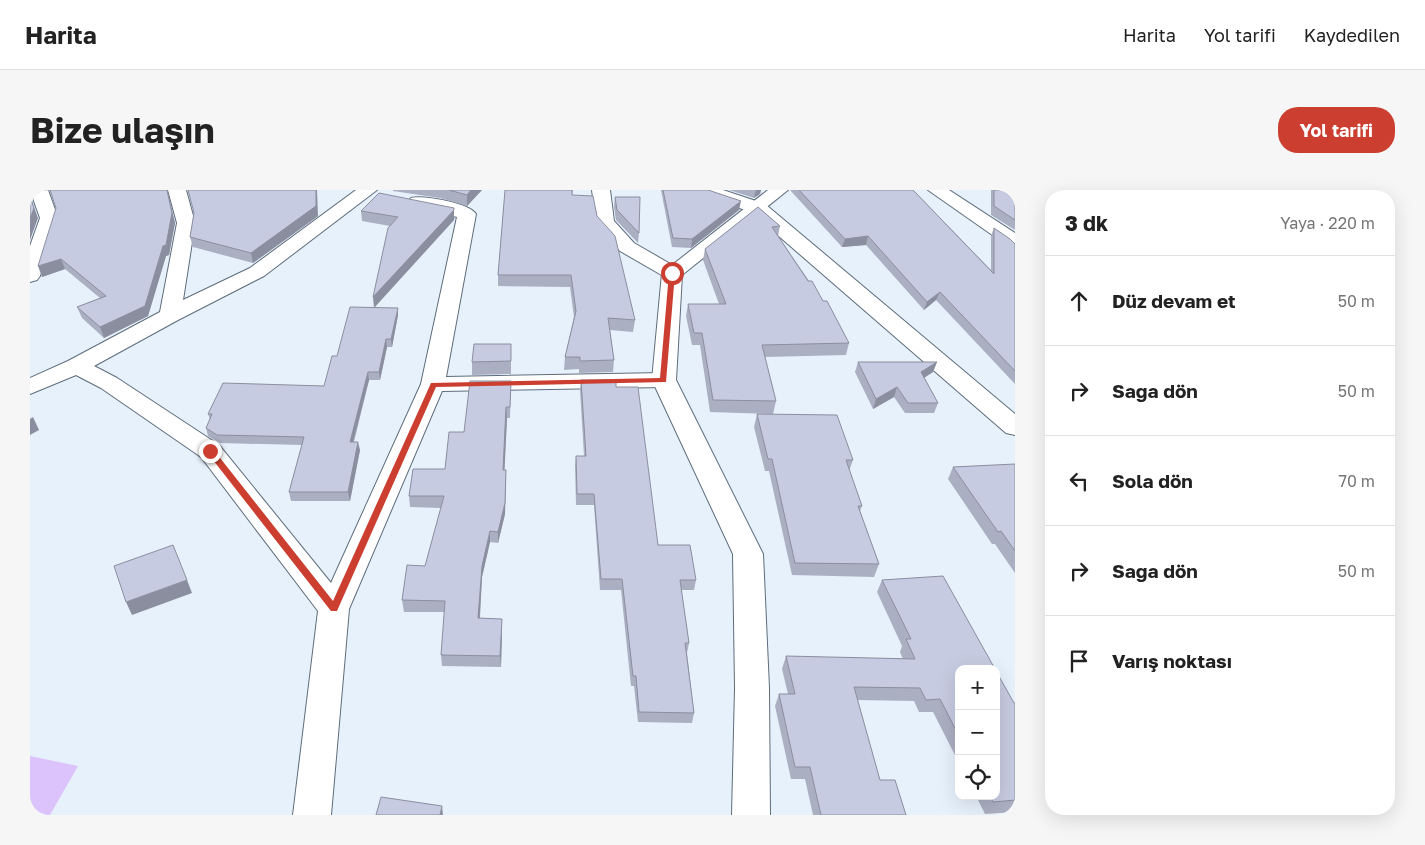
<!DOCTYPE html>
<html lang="tr">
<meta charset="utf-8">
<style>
:root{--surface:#fff;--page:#f6f6f6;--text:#222;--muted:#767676;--line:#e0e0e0;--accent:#cc3f30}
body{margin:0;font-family:"Golos Text",sans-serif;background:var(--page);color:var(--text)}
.controls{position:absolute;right:15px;bottom:15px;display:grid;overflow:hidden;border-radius:10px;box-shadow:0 5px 20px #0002}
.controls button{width:45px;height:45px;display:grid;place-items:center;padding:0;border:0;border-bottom:1px solid var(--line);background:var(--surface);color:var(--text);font:25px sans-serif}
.stop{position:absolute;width:15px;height:15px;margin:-11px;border:4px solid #cc3f30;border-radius:50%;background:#fff}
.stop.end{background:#cc3f30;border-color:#fff;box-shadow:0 1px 5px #0008}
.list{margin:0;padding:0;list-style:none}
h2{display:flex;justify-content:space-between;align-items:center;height:65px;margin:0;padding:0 20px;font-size:21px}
h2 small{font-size:16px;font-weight:400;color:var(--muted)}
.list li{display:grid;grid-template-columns:32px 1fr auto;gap:15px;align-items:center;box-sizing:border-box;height:90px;padding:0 20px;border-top:1px solid var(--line)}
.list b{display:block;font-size:19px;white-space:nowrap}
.list em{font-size:16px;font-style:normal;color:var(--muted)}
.icon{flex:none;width:28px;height:28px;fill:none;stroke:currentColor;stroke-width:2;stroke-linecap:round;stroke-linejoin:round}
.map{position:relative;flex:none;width:985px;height:625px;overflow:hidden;border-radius:20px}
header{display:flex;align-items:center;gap:30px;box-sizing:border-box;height:70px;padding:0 25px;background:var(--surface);border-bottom:1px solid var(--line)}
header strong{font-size:24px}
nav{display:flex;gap:28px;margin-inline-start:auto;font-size:18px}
.intro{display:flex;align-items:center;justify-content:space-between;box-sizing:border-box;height:120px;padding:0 30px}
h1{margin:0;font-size:35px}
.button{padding:12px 22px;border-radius:20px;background:var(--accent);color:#fff;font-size:18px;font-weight:700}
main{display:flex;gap:30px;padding:0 30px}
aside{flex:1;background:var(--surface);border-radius:20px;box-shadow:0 5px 20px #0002}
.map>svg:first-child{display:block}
.green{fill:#ddc3fb}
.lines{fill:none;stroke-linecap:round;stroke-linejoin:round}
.minor-casing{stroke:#5d6c7b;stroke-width:2}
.tertiary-casing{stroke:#5d6c7b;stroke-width:2}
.minor{fill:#fff;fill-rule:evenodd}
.tertiary{fill:#fff;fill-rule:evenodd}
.wall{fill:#abafc2}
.shaded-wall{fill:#8b8e9e}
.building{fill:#c7cbe1;stroke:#8b8e9e}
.route{fill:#cc3f30}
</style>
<header>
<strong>Harita</strong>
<nav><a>Harita</a><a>Yol tarifi</a><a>Kaydedilen</a></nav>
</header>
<div class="intro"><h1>Bize ulaşın</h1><a class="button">Yol tarifi</a></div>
<main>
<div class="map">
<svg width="985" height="625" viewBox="0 0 985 625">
<rect width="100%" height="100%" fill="#e7f1fc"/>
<path class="green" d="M0 566 48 576 20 625H0Z"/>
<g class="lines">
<defs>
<g id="minor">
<path d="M0 0H18L28 28 10 86 7 90 0 92V56L10 28Z"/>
<path d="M138 0H156L165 33 153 110 220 78 326 0H347L234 86 148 130 64 176 87 188 189 255 301 393 391 194 427 27 381 16 378 12 381 8C393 5 439 13 446 24L416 187 634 183 642 185 646 190 642 195 634 197 412 201 319 419 301 625H263L288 421 171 267 71 198 46 185 0 204V188L38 171 130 122 147 33Z"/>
<path d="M562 0H580L584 31 604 53 649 79 652 83 649 87 642 89 635 87 590 61 568 36 566 32Z"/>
<path d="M666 0H693L735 14 985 224V245L976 243 721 22 669 4Z"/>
<path d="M898 0H919L985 43V58L978 56Z"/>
</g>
<path id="tertiary" d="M738 0H758L652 85 646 190 733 364 739 498 740 625H702L705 498 703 364 622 190 632 83Z"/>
</defs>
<use href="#minor" class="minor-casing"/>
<use href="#tertiary" class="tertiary-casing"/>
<use href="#minor" class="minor"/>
<use href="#tertiary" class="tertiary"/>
</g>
<g class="wall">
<path d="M137 0 145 33 139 65 136 66 118 126 74 148 52 128 47 117 70 108 35 79 12 87 26 18Z"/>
<path d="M363 0H452L437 16 410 8 363 1Z"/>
<path d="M475 0H543L542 5 567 26 605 130 603 142 580 140 584 170 583 182 549 183V179L534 180 535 167 544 127 540 97 468 96V85Z"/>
<path d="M631 0H678L709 20 661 58 642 57Z"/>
<path d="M699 0H731L730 4 724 8Z"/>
<path d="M760 0H883L961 80V46L964 38 985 54V194L906 110 894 120 836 55 812 57Z"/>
<path d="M961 0H985V40L961 25Z"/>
<path d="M585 7 609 43 608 53 586 30 584 17Z"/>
<path d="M728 17 750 36 748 46 793 111 819 153 816 165 735 167 746 211 743 224 680 222 670 155H662L656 126 658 114H689L673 70 675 59Z"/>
<path d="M331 21 425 28 424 30 344 117 368 125 362 157H357L350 190H339L324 252 330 260 320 311H261L259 302 272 255 190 253 178 246 176 238 180 229 178 224 294 196 307 166 344 117 360 36 332 31Z"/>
<path d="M164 23 288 26 223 73 163 57 160 47Z"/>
<path d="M481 154V184L442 185V172Z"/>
<path d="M828 172H907L903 182 894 187 908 213 904 223H875L864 207 843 219 825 182Z"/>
<path d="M551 190 586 197 628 355 666 390 664 400H651L659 453 657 463 664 523 662 533 608 532 604 496H601L591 400H570L564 315H546L545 276 546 266H554L550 200Z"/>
<path d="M481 191 480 228H477L474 280H476L475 324 468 353 460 352 452 387 450 428 472 440 471 477 412 476 411 465 415 422H374L372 410 395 376 411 318 380 317 379 306 415 279 434 242Z"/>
<path d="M727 224 823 270 819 281 832 316 830 321 849 374 844 387 762 385 739 281H735L724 237Z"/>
<path d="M985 274V383L965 354H962L918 289 923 277Z"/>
<path d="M852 390 929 479V573L903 522H889L884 511 827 510 850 590 876 625H783L775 589H761L745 516 749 504H758L752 479 756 466 873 469 870 462 872 456 847 402Z"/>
<path d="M984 513H985V622L955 624 946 606H966Z"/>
</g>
<g class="shaded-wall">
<path d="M137 0 145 33 139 65 136 66 118 126 74 148 70 137Z"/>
<path d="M286 0H287L288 26 223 73 221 63Z"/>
<path d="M441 0H452L437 16V5Z"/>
<path d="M726 0H731L730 4 724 8Z"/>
<path d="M0 6 8 28 0 50Z"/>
<path d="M711 11 709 20 661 58 662 49Z"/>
<path d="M424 18V30L344 118 343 107Z"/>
<path d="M838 46 836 55 812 57 815 49Z"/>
<path d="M31 69 35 79 12 87 8 76Z"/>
<path d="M910 102 906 110 894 120 897 112Z"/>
<path d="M368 118V125L362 157 361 149Z"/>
<path d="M356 149 357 157 350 190 349 182Z"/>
<path d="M907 172 903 182 888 192 891 182Z"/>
<path d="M338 182 339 190 321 260 320 252Z"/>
<path d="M867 197 864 207 843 219 846 209Z"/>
<path d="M476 217 477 228 474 291 473 280Z"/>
<path d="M3 227 9 240 0 245V229Z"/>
<path d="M328 252 330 260 320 311 318 302Z"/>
<path d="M476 280 475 324 468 353V342Z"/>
<path d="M460 341V352L452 387 449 439 448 428 452 376Z"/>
<path d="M157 390 162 403 102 425 96 412Z"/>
<path d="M472 429V440L471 477 470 466Z"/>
<path d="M412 616 413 625H410Z"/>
</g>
<g class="building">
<path d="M20 0H137L142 23 136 55 133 56 115 116 70 137 47 117 76 106 31 69 8 76 26 18Z"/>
<path d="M158 0H286V16L221 63 160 47 164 23Z"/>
<path d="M419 0H441L437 5Z"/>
<path d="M475 0H542V5L563 6 567 26 585 46 605 130 578 128 584 170 550 171V167H535L546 121 541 85H468Z"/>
<path d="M633 0H678L711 11 662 49 643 48Z"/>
<path d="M769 0H883L964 84V38L980 49 985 54V181L910 102 897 112 838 46 815 49Z"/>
<path d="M964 0H985V30L964 16Z"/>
<path d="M349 3 424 18V20L343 107 358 38 368 27 331 21Z"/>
<path d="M0 6 4 18 0 29Z"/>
<path d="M585 7H610L609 43 587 20Z"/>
<path d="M728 17 750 36 742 37 778 91H782L793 111H797L819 153 732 155 746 211 683 210 672 143H664L658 114H696L675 59Z"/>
<path d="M320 117 368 118 361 149H356L349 182H338L320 252H328L318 302H259L274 247 187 245 176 238 182 224H178L193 193 294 196 302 166H307Z"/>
<path d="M444 154H481V171L442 172Z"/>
<path d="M828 172H907L891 182 908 213H878L867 197 846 209Z"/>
<path d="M551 190H586V197H608L628 355H660L666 390H650L659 453H655L664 523 609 522 606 486H603L592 389H571L564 304H547L546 266H556Z"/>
<path d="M440 191H481L480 217H476L473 280H476L475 313 468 342 460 341 452 376 448 428 472 429 470 466 411 465 415 411 372 410 377 375 395 376 414 306H379L383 279H415L419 242H434Z"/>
<path d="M727 224 807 225 823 270H816L832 316H828L849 374 765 373 742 269H738Z"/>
<path d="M985 274V361L971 341 968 342 923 277Z"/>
<path d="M143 355 157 390 96 412 84 376Z"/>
<path d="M913 386 965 479H929V546L910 509 896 510 890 498 824 497 850 590H865L876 625H791L780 577H765L756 536 749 504H765L756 466 885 469 876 449H881L852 390Z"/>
<path d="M966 481 984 513H985V610L963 612 960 606H966Z"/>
<path d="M351 607 412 616 410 625H346Z"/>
</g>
<path class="route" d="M642 81 645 83 636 192 406 197 307 421H301L176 261 183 259 303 411 401 193 630 188 639 83Z"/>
</svg>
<div class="controls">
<button>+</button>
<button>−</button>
<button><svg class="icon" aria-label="locate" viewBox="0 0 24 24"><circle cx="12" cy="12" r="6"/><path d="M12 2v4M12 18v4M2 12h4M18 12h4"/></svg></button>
</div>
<div class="stop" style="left:642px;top:83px"></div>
<div class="stop end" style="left:180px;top:261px"></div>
</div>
<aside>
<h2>3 dk<small>Yaya · 220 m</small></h2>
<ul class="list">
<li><svg class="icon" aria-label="ahead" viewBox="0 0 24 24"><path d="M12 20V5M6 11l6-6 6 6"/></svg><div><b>Düz devam et</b></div><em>50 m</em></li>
<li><svg class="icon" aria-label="right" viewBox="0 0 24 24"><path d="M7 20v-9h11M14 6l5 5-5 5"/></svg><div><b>Sağa dön</b></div><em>50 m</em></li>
<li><svg class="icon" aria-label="left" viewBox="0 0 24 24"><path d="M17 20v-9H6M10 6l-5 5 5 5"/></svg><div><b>Sola dön</b></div><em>70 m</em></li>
<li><svg class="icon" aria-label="right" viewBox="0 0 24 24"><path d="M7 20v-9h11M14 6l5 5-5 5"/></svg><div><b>Sağa dön</b></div><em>50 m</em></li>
<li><svg class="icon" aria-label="arrive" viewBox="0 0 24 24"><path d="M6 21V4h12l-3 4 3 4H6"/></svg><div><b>Varış noktası</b></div></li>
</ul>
</aside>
</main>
